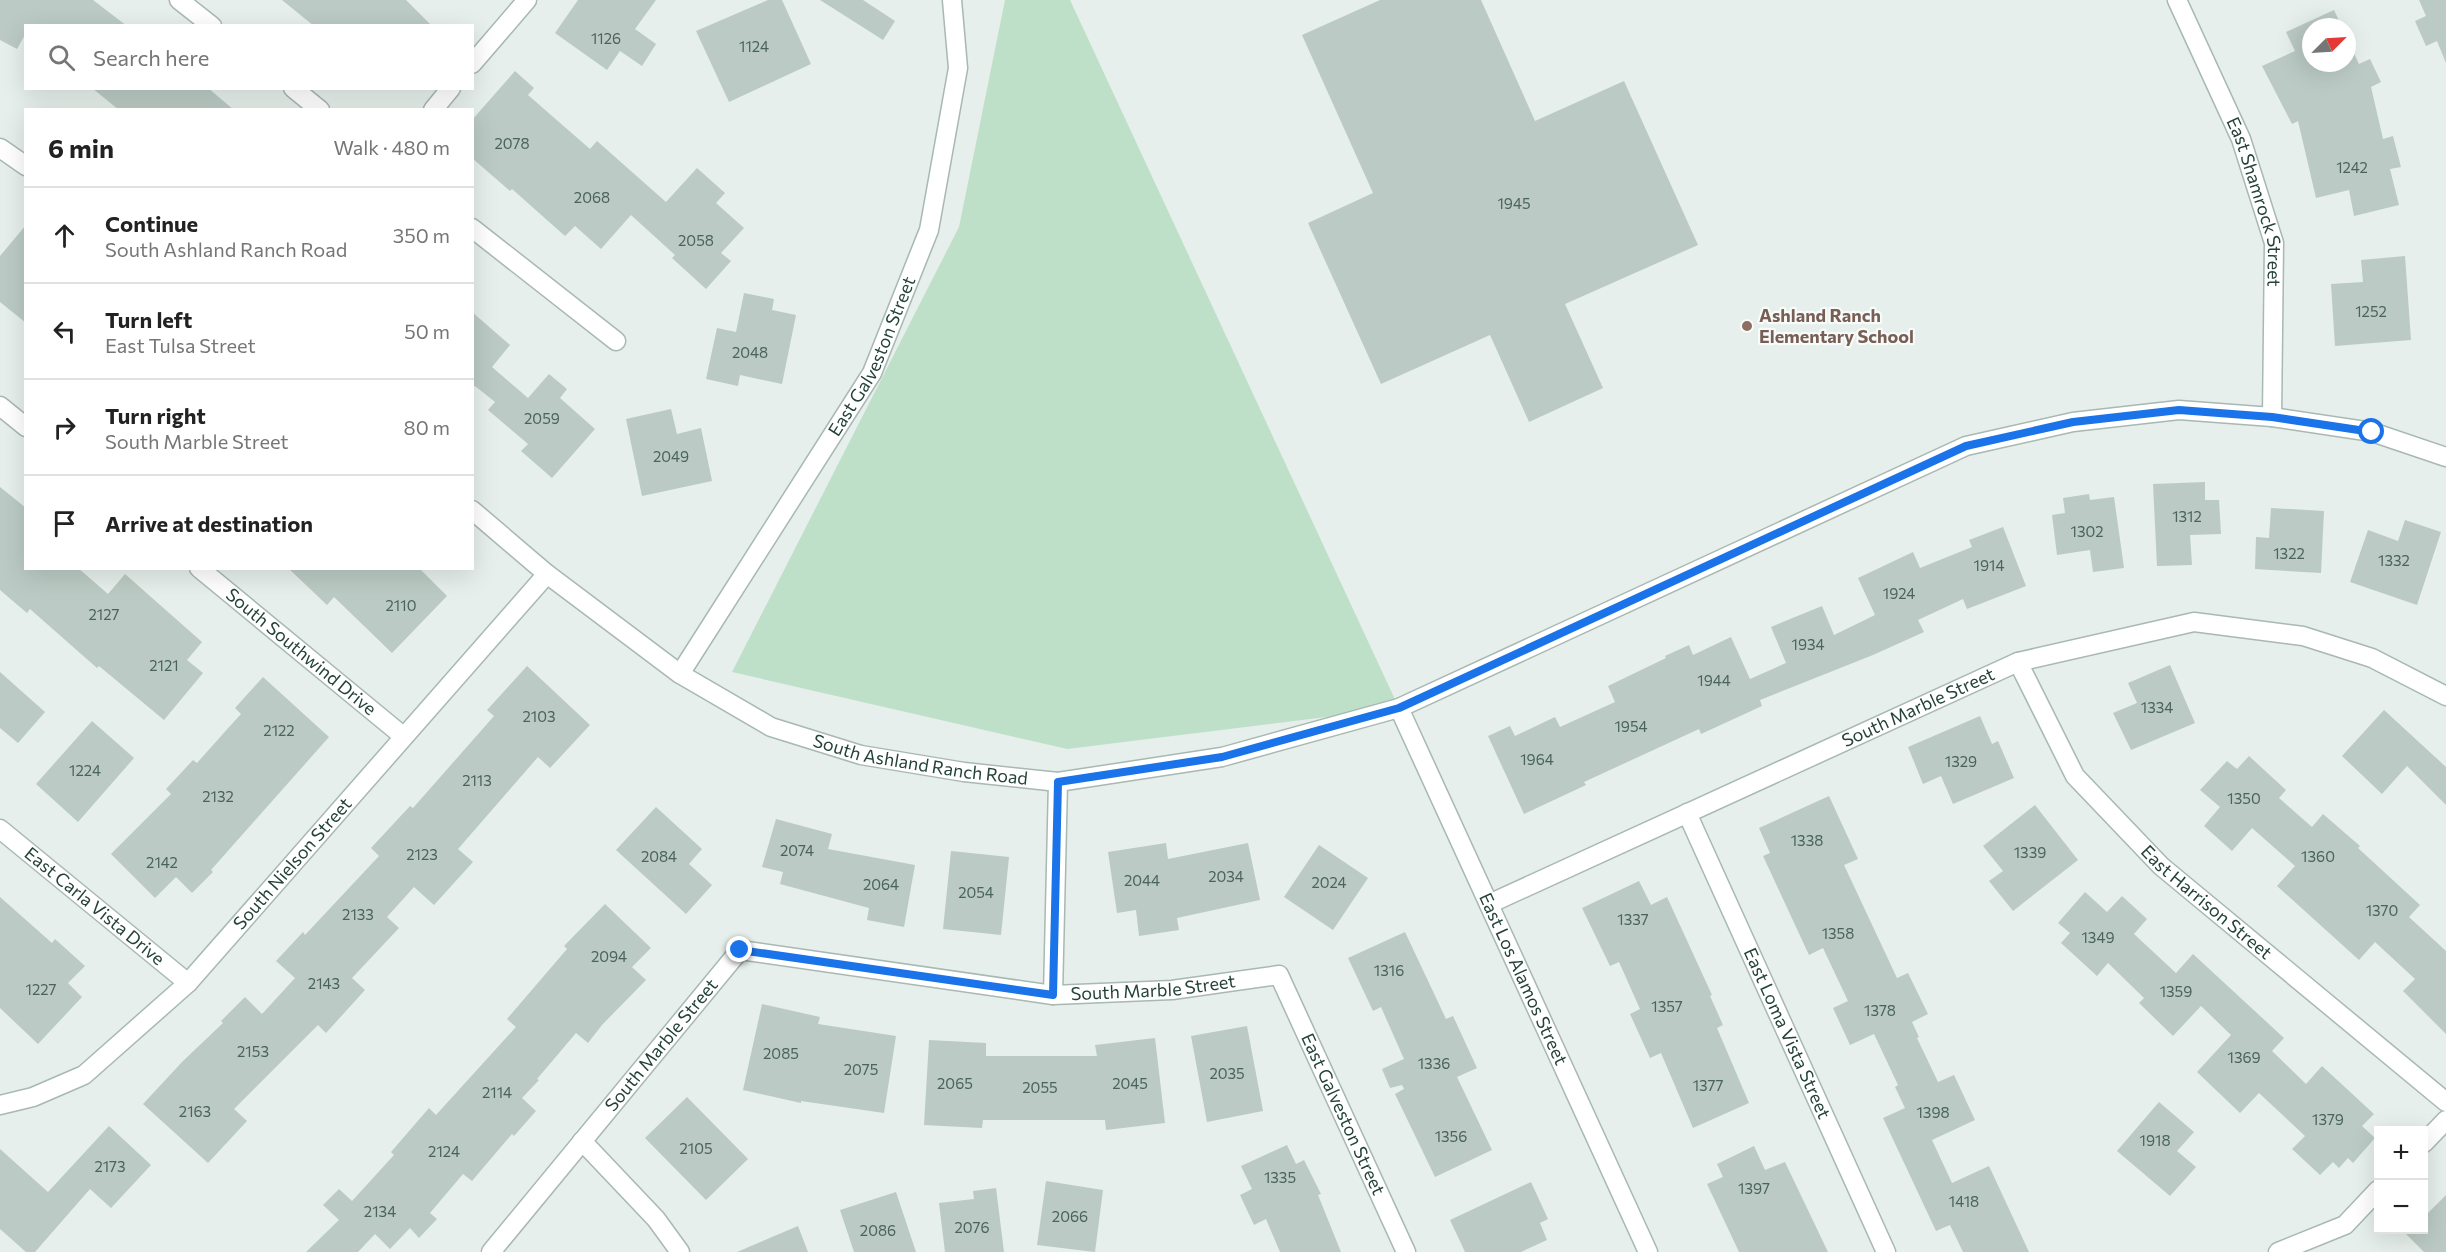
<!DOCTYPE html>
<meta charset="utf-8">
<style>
:root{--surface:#fff;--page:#f6f6f6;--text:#222;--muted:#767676;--line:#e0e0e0}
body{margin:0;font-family:Commissioner,sans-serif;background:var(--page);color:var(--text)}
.controls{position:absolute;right:18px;bottom:18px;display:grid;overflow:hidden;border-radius:0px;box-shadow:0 6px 24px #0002}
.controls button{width:54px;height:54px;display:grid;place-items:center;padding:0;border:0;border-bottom:2px solid var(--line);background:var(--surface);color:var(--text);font:30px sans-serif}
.compass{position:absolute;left:2302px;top:18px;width:54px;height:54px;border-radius:50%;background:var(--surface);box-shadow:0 6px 24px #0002;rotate:66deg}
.stop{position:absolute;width:18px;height:18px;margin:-14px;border:4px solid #1a73e8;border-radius:50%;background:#fff}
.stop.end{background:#1a73e8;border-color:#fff;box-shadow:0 2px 6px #0008}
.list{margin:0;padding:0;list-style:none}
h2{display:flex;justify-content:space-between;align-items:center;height:78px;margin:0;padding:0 24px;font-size:26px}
h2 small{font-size:20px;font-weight:400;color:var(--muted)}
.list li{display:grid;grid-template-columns:39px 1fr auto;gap:18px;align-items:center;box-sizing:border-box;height:96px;padding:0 24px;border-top:2px solid var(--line)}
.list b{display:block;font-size:22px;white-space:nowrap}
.list p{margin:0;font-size:20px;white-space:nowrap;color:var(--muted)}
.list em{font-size:20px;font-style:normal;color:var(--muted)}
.icon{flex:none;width:33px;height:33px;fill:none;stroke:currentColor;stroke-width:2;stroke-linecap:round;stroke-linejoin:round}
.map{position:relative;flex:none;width:2446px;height:1252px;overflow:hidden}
.search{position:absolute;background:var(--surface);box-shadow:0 6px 24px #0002;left:24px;top:24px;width:450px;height:66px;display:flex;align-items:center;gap:15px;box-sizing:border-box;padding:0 21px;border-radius:0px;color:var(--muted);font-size:22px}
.panel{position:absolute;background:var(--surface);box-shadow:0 6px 24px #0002;left:24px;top:108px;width:450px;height:462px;border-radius:0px}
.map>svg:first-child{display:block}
.green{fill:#bfe0c8}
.building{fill:#bbcac4}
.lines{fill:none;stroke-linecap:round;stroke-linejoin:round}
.minor-casing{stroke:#a8b8b2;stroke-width:21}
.minor{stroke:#fff;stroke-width:18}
.route{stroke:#1a73e8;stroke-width:8}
.education-dot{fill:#8d6e63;stroke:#f7fbf9;stroke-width:2}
.labels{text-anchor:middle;stroke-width:4.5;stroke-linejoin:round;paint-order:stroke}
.number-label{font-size:15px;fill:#4a645c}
.street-label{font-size:18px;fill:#24423a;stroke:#f7fbf9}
.education-label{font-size:18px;font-weight:bold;fill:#785e54;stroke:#f7fbf9;text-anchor:start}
</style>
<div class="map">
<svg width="2446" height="1252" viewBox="0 0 2446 1252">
<rect width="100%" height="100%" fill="#e6efeb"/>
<path class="green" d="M1005 0H1070L1399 708 1067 749 732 672 959 227Z"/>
<g class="building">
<path d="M0 0H93L127 26H26V33L17 49 0 40Z"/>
<path d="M282 0H406L432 26H314Z"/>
<path d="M578 0H656L635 29 656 44 642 66 620 51 607 70 555 33Z"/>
<path d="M768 0H782L811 64 729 102 696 31Z"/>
<path d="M820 0H863L895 21 883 40Z"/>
<path d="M1380 0H1481L1535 121 1624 81 1698 245 1565 304 1603 388 1529 422 1490 335 1381 384 1308 223 1373 193 1302 35Z"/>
<path d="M2419 0H2446V63L2437 41 2426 46 2415 21 2426 16Z"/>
<path d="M2334 10 2342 27H2311V63H2347V38L2359 64 2370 59 2381 82 2371 87 2383 139 2393 136 2401 167 2390 169 2399 205 2354 216 2349 190 2316 198 2298 121 2292 124 2262 66 2295 51 2286 32Z"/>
<path d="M515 71 534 88 528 95 590 149 597 141 666 202 697 168 725 193 716 203 744 228 721 253 731 261 706 289 672 258 675 255 631 215 601 249 575 226 565 236 512 189 510 191 472 158V120Z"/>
<path d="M92 88H208L234 110H119Z"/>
<path d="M26 225V323L0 302V256Z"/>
<path d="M2405 256 2411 340 2335 346 2331 284 2363 282 2361 260Z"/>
<path d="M744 293 774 299 772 310 796 315 782 384 740 375 738 386 706 379 717 328 736 332Z"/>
<path d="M472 312 510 345 492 367 528 398 549 374 567 389 560 398 595 429 552 478 521 451 528 444 488 410 495 402 475 386 472 389Z"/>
<path d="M671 409 677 434 701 428 712 481 642 496 626 419Z"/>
<path d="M2205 482V500H2219L2221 534 2190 535 2192 565 2157 566 2153 484Z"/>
<path d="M0 487 26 508V568H78L108 594 125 574 202 642 187 660 203 673 164 720 99 666 97 668 30 609 27 613 0 590Z"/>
<path d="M2089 494 2090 500 2114 497 2124 568 2093 572 2090 550 2057 555 2052 515 2065 513 2063 498Z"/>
<path d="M2271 508 2324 511 2321 573 2255 569 2256 537 2269 538Z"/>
<path d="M2405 520 2441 532 2417 605 2350 582 2368 530 2398 541Z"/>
<path d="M2003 527 2026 586 1967 609 1963 599 1918 620 1924 632 1873 655 1760 700 1762 706 1701 734 1699 729 1584 782 1586 785 1524 814 1488 736 1510 726 1515 736 1555 717 1560 727 1615 702 1608 686 1666 658 1665 656 1689 645 1693 655 1731 637 1750 679 1786 663 1771 627 1822 606 1834 635 1875 615 1858 578 1913 552 1920 568 1972 547 1969 540Z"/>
<path d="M288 568H419L447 596 392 653 334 597 327 605Z"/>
<path d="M2170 665 2195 723 2131 750 2113 713 2137 703 2128 683Z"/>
<path d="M527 666 590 725 550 768 538 757 458 849 473 862 434 905 414 887 387 917 399 928 352 978 365 990 326 1033 318 1025 234 1109 247 1121 208 1163 143 1104 183 1061 223 1023 221 1021 245 997 262 1014 295 978 276 961 303 932 305 935 379 856 371 848 410 806 413 808 494 716 487 710Z"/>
<path d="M0 672 45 712 18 743 0 728Z"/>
<path d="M263 677 329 737 211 870 213 872 192 893 176 877 155 898 111 854 171 794 166 789 193 760 197 763 230 726 241 714 235 708Z"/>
<path d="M2384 710 2446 767V805L2407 766 2382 794 2342 756Z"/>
<path d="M1980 716 1992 744 1998 741 2014 778 1953 804 1941 776 1923 784 1908 747Z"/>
<path d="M92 721 134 758 78 822 36 784Z"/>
<path d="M2249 756 2286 790 2279 798 2312 827 2323 814 2360 846 2358 848 2420 905 2409 917 2446 951V1034L2403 991 2415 979 2375 942 2359 960 2277 886 2295 866 2252 828 2232 851 2204 826 2220 807 2200 790 2227 761 2237 769Z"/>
<path d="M1829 796 1858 859 1844 865 1897 978 1908 973 1928 1014 1912 1022 1919 1037 1917 1038 1938 1082 1954 1075 1975 1120 1932 1140 1952 1183 1989 1166 2029 1252H1963L1950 1225 1936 1231 1883 1118 1905 1108 1895 1087 1898 1085 1874 1034 1850 1045 1833 1008 1848 1001 1823 948 1809 955 1763 856 1770 853 1759 828Z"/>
<path d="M2035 805 2078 860 2013 911 1989 881 2003 871 1983 846Z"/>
<path d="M656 807 702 849 689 864 712 885 686 914 616 850Z"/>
<path d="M776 819 832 834 828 849 915 865 904 927 867 920 869 908 780 884 783 872 762 867Z"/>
<path d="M1166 843 1168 859 1248 843 1260 900 1177 918 1179 930 1139 936 1136 910 1117 913 1108 852Z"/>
<path d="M1319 845 1368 878 1333 930 1284 897Z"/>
<path d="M951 851 1009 857 1001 935 943 929Z"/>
<path d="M1639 881 1651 905 1667 897 1712 995 1710 996 1723 1025 1717 1028 1749 1103 1693 1128 1661 1053 1650 1058 1630 1014 1640 1009 1619 962 1610 966 1582 908Z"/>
<path d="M2085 892 2107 912 2122 896 2147 919 2134 934 2176 973 2193 954 2284 1038 2272 1051 2306 1084 2322 1066 2374 1114 2362 1126 2375 1138 2353 1163 2348 1158 2339 1168 2333 1162 2320 1175 2292 1149 2305 1136 2259 1093 2240 1113 2197 1072 2231 1035 2201 1006 2173 1036 2139 1003 2144 998 2108 963 2097 976 2061 943 2070 933 2058 923Z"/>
<path d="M0 897 52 943 55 939 85 966 68 983 82 997 38 1044 0 1008Z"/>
<path d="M605 904 651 948 632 967 646 980 602 1025 588 1043 576 1033 537 1079 539 1080 522 1098 536 1111 514 1136 512 1134 472 1181 463 1174 430 1213 437 1219 419 1238 410 1228 390 1249 375 1234 358 1252H306L339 1220 323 1205 339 1189 352 1201 394 1155 391 1152 429 1108 436 1115 516 1027 507 1019 567 949 564 946Z"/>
<path d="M1405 932 1446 1019 1453 1016 1477 1068 1457 1077 1492 1150 1435 1177 1395 1094 1404 1089 1402 1085 1390 1088 1382 1069 1404 1059 1381 1007 1373 1011 1348 958Z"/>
<path d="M762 1004 820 1017 818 1024 896 1036 884 1113 801 1101V1103L743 1090Z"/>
<path d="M1247 1026 1263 1111 1207 1122 1191 1036Z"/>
<path d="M1155 1038 1165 1123 1106 1130 1105 1120H983L982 1128 924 1125 929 1040 986 1043V1056H1097L1095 1045Z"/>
<path d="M687 1097 748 1159 706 1200 645 1138Z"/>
<path d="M2159 1102 2194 1132 2177 1151 2196 1167 2170 1196 2117 1151Z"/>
<path d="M109 1126 151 1165 111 1208 90 1189 35 1252H26L0 1229V1149L48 1192Z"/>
<path d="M1287 1145 1296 1164 1304 1160 1321 1194 1318 1195 1341 1252H1280L1266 1219 1254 1225 1240 1195 1252 1189 1241 1166Z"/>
<path d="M1754 1146 1765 1170 1785 1162 1828 1252H1739L1707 1184 1723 1177 1717 1164Z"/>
<path d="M1046 1181 1103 1190 1095 1252 1037 1245Z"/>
<path d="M1531 1182 1548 1219 1540 1223 1547 1240 1521 1252H1465L1450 1220Z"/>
<path d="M996 1188 1004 1252H945L939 1203 974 1199 973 1191Z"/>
<path d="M896 1192 916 1252H854L840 1210Z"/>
<path d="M2446 1195V1252H2424L2402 1230H2424V1217Z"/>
<path d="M798 1226 808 1252H737Z"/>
</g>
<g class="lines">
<defs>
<g id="minor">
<path d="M179 0 212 26"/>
<path id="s1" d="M2177 0 2241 139 2274 243 2272 417"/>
<path d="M472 64 527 0"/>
<path d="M293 88 320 110"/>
<path d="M433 110 451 88"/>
<path d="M0 148 26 166"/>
<path d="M472 228 616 341"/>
<path d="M0 406 26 427"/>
<path id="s2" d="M472 510 547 574 680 674 771 727 861 755 964 772 1058 782 1222 757 1399 708 1966 446 2073 422 2179 410 2272 417 2372 432 2446 457"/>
<path id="s3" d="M199 568 403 736"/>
<path id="s4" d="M2018 662 2075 776 2161 866 2446 1102"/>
<path id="s5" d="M680 674 872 373 929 230 958 68 952 0"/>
<path id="s6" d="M1399 708 1648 1252"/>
<path id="s7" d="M1687 813 1886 1252"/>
<path id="s8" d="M0 829 188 983"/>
<path id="s9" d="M1489 904 2018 662 2194 622 2303 636 2372 658 2446 696"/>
<path d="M1053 995 1058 782"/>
<path id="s10" d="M0 1105 33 1097 84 1075 188 983 547 574"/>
<path d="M582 1141 656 1219 680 1252"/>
<path d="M2424 1143 2446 1120"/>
<path id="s11" d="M491 1252 740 950 1053 995 1172 990 1279 975 1406 1252"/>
<path d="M2278 1252 2345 1225 2378 1190"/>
</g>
</defs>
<use href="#minor" class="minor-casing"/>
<use href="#minor" class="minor"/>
</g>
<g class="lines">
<path class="route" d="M740 950 1053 995 1058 782 1222 757 1399 708 1966 446 2073 422 2179 410 2272 417 2372 432"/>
</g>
<circle class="education-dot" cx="1747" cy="326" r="6"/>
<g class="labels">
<g class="number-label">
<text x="606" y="44">1126</text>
<text x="754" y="52">1124</text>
<text x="512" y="149">2078</text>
<text x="2352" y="173">1242</text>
<text x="592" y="203">2068</text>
<text x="1514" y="209">1945</text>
<text x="696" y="246">2058</text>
<text x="2371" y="317">1252</text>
<text x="750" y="358">2048</text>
<text x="542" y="424">2059</text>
<text x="671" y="462">2049</text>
<text x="2187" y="522">1312</text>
<text x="2087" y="537">1302</text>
<text x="2289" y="559">1322</text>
<text x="2394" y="566">1332</text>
<text x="1989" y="571">1914</text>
<text x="1899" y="599">1924</text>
<text x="401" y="611">2110</text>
<text x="104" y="620">2127</text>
<text x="1808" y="650">1934</text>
<text x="164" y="671">2121</text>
<text x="1714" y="686">1944</text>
<text x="2157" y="713">1334</text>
<text x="539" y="722">2103</text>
<text x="1631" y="732">1954</text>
<text x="279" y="736">2122</text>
<text x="1537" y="765">1964</text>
<text x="1961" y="767">1329</text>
<text x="85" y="776">1224</text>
<text x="477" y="786">2113</text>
<text x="218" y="802">2132</text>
<text x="2244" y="804">1350</text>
<text x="1807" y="846">1338</text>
<text x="797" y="856">2074</text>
<text x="2030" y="858">1339</text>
<text x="422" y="860">2123</text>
<text x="659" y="862">2084</text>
<text x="2318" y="862">1360</text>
<text x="162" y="868">2142</text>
<text x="1226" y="882">2034</text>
<text x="1142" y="886">2044</text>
<text x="1329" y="888">2024</text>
<text x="881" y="890">2064</text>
<text x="976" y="898">2054</text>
<text x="2382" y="916">1370</text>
<text x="358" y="920">2133</text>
<text x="1633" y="925">1337</text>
<text x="1838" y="939">1358</text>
<text x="2098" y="943">1349</text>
<text x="609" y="962">2094</text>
<text x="1389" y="976">1316</text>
<text x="324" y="989">2143</text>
<text x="41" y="995">1227</text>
<text x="2176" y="997">1359</text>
<text x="1667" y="1012">1357</text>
<text x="1880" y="1016">1378</text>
<text x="253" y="1057">2153</text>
<text x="781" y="1059">2085</text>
<text x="2244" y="1063">1369</text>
<text x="1434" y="1069">1336</text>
<text x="861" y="1075">2075</text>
<text x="1227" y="1079">2035</text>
<text x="955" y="1089">2065</text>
<text x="1130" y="1089">2045</text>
<text x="1708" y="1091">1377</text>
<text x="1040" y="1093">2055</text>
<text x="497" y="1098">2114</text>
<text x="195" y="1117">2163</text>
<text x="1933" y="1118">1398</text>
<text x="2328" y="1125">1379</text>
<text x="1451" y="1142">1356</text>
<text x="2155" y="1146">1918</text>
<text x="696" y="1154">2105</text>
<text x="444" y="1157">2124</text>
<text x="110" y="1172">2173</text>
<text x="1280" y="1183">1335</text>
<text x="1754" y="1194">1397</text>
<text x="1964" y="1207">1418</text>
<text x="380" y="1217">2134</text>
<text x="1070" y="1222">2066</text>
<text x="972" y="1233">2076</text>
<text x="878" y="1236">2086</text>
</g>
<g class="street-label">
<text dy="6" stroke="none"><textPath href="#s1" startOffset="218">East Shamrock Street</textPath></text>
<text dy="6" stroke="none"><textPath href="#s5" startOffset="372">East Galveston Street</textPath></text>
<text dy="6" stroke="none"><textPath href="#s3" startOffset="132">South Southwind Drive</textPath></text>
<text dy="6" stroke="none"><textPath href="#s9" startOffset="472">South Marble Street</textPath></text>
<text dy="6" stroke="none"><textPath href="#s2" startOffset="524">South Ashland Ranch Road</textPath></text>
<text dy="6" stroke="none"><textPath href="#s10" startOffset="387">South Nielson Street</textPath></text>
<text dy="6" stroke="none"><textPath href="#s4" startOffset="310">East Harrison Street</textPath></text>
<text dy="6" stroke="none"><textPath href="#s8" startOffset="122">East Carla Vista Drive</textPath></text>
<text dy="6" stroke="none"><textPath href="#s6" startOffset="298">East Los Alamos Street</textPath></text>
<text dy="6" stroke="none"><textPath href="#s11" startOffset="808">South Marble Street</textPath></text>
<text dy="6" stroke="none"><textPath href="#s7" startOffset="242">East Loma Vista Street</textPath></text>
<text dy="6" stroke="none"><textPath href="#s11" startOffset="268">South Marble Street</textPath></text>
<text dy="6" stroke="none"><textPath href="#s11" startOffset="1088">East Galveston Street</textPath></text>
</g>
<g class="education-label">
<text x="1759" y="322">Ashland Ranch<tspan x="1759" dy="21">Elementary School</tspan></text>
</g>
</g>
</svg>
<div class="controls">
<button>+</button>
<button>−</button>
</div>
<svg class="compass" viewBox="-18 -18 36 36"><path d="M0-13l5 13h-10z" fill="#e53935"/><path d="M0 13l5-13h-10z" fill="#767676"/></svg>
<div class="stop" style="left:2372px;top:432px"></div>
<div class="stop end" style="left:740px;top:950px"></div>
<div class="search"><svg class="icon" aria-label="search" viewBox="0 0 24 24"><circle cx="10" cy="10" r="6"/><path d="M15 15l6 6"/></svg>Search here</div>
<section class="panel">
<h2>6 min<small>Walk · 480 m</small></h2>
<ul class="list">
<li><svg class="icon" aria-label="ahead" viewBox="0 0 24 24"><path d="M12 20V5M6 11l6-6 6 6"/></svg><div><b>Continue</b><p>South Ashland Ranch Road</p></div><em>350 m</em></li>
<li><svg class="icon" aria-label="left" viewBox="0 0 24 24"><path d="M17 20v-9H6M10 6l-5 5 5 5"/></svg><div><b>Turn left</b><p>East Tulsa Street</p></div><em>50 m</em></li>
<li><svg class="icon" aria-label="right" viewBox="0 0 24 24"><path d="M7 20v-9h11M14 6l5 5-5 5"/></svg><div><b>Turn right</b><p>South Marble Street</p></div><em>80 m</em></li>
<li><svg class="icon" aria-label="arrive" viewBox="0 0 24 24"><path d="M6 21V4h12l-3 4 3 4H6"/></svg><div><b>Arrive at destination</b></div></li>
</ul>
</section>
</div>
